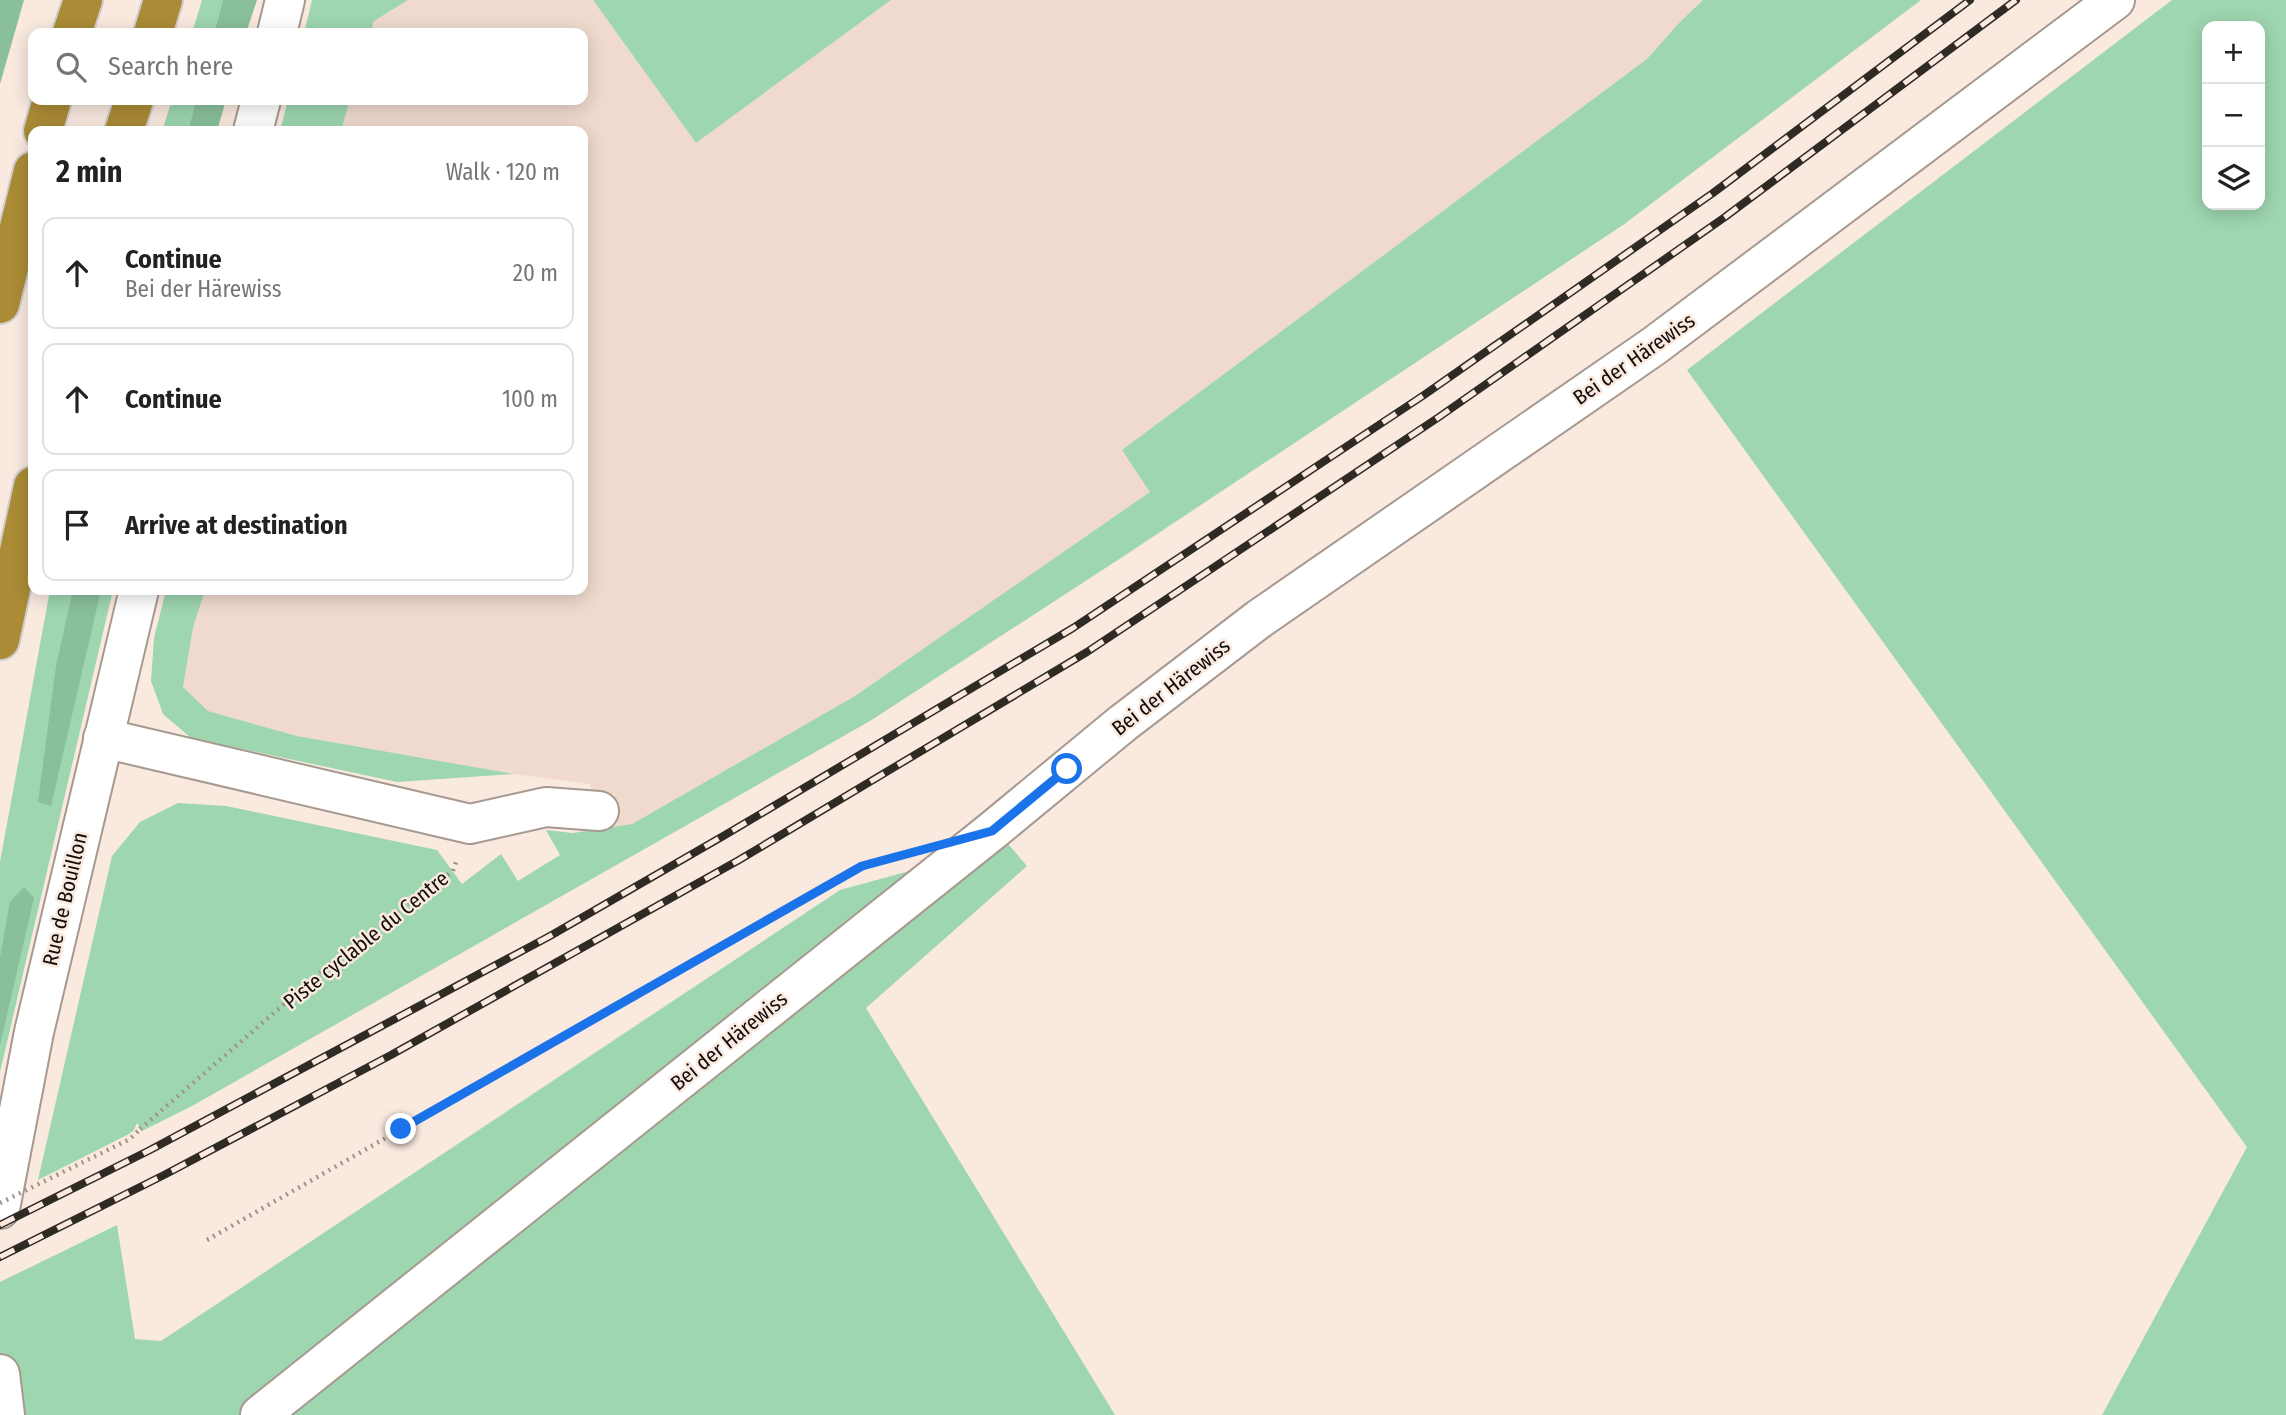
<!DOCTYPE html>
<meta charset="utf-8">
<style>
:root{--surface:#fff;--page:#f6f6f6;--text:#222;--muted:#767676;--line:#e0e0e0}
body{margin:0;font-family:"Fira Sans Condensed",sans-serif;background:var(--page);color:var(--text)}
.controls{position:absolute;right:21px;top:21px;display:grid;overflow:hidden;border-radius:14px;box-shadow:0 4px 18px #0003}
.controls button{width:63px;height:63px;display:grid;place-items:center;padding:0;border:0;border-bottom:2px solid var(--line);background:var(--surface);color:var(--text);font:35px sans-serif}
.stop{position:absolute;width:21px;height:21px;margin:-16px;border:5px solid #1a73e8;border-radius:50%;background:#fff}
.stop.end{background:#1a73e8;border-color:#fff;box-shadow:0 2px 7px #0008}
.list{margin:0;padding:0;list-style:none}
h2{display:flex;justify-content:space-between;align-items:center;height:91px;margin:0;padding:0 28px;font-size:30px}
h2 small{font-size:23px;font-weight:400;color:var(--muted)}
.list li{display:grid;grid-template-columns:46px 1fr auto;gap:21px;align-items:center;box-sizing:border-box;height:112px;margin:0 14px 14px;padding:0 14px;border:2px solid var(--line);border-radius:14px}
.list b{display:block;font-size:26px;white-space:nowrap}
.list p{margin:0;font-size:23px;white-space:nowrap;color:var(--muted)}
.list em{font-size:23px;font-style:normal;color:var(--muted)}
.icon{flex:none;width:38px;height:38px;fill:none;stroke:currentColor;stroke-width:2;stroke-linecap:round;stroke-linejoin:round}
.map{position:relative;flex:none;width:2286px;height:1415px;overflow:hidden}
.search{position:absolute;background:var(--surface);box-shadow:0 4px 18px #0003;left:28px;top:28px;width:560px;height:77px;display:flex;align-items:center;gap:18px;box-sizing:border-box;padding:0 24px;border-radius:14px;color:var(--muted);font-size:26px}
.panel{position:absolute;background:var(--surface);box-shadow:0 4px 18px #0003;left:28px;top:126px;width:560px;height:469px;border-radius:14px}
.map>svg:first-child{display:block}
.industrial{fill:#f0dace}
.green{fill:#9ed6b0;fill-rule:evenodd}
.forest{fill:#89c09b}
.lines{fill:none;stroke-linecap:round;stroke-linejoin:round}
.minor-casing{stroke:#a7998f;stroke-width:42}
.highway-casing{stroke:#cfcece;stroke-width:42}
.path{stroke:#9f938b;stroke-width:4.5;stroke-dasharray:2 5;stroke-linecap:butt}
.minor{stroke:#fff;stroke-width:38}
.highway{stroke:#ab8b35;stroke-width:38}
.rail-casing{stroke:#302a25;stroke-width:8}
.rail{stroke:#f9e9df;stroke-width:5;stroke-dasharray:16;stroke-linecap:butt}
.path-bridge{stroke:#9f938b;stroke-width:4.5;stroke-dasharray:2 5;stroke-linecap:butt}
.route{stroke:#1a73e8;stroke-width:9}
.labels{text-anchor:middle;stroke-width:5;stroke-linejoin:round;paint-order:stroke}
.street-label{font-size:21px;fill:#110c08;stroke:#f9e9df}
</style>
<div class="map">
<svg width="2286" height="1415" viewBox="0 0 2286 1415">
<rect width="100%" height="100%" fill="#f9e9df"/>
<path class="industrial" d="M408 0H593L696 143 891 0H1703L1679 23 1647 59 1122 450 1151 492 855 696 632 824 604 829 590 784 514 774 297 736 208 711 183 688 193 628 205 590H583V131H341L350 100H583V33H370L374 21Z"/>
<g class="green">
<path d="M202 0H223L214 33H192Z"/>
<path d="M312 0H408L374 21 370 33H304Z"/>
<path d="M593 0H891L696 143Z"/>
<path d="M1703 0H1921L1623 225 1127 554 870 721 192 1106 142 1131 137 1123 134 1130 129 1134 38 1180 112 856 140 822 178 803 226 806 437 850 462 884 501 854 518 881 560 855 546 830 573 833 632 824 855 696 1150 492 1122 450 1647 59 1679 23Z"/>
<path d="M2172 0H2286V1415H2102L2247 1147 1687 370ZM2207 26H2260V205H2207Z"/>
<path d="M172 100H196L188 131H162Z"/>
<path d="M288 100H350L341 131H280Z"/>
<path d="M50 590H113L0 1072V862Z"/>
<path d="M166 590H205L193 628 183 687 208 711 297 736 514 774 397 782 191 738 163 714 151 681 154 638Z"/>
<path d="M1008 844 1027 866 866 1008 1115 1415H0V1282L117 1225 135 1339 161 1341 840 890Z"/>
</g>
<g class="forest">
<path d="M0 0H24L0 84Z"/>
<path d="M223 0H257L246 33H214Z"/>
<path d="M196 100H226L217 131H188Z"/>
<path d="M73 590H101L51 806 38 802 56 666Z"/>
<path d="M24 887 34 898 0 1045V957L10 902Z"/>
</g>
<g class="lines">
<defs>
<g id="minor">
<path d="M277 33 285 0"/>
<path d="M253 131 261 100"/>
<path d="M103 738 470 824 546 807 599 811"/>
<path d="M0 1209 34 1032 139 590"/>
<path d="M0 1374 5 1415"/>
<path d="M260 1415 992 831 1123 723 1259 619 1654 346 2115 0"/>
</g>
<g id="highway">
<path d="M72 33 83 0"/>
<path d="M153 33 163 0"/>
<path d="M43 131 52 100"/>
<path d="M124 131 134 100"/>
<path d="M0 304 33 171"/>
<path d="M0 640 33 486"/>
</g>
</defs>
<use href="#minor" class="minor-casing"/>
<use href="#highway" class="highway-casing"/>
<g class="path">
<path d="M140 1129 350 947 453 871 456 862"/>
<path d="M207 1240 862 866 886 859"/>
</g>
<use href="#minor" class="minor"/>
<use href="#highway" class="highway"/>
<defs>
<g id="rail">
<path d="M0 1225 150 1150 550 936 725 835 1073 628 1424 395 1713 193 1970 0"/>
<path d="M0 1257 164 1175 391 1055 739 860 1087 652 1439 417 1725 217 2016 0"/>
</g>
</defs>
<use href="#rail" class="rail-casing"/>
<use href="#rail" class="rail"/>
<path class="path-bridge" d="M0 1203 130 1139 140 1129"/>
</g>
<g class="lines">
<path class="route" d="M401 1129 862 866 992 831 1067 769"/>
</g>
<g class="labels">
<g class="street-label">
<text transform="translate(1634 359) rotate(-35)" y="7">Bei der Härewiss</text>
<text transform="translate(1171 687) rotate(-38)" y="7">Bei der Härewiss</text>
<text transform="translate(65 899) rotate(-77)" y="7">Rue de Bouillon</text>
<text transform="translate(366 940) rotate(-39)" y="7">Piste cyclable du Centre</text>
<text transform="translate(729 1041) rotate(-39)" y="7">Bei der Härewiss</text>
</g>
</g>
</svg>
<div class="controls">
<button>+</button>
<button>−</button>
<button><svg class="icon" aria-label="layers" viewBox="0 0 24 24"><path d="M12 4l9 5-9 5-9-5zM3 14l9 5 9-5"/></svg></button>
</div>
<div class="stop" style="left:1067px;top:769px"></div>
<div class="stop end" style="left:401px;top:1129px"></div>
<div class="search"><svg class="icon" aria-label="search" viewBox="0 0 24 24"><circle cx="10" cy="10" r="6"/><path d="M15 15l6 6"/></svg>Search here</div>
<section class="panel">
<h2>2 min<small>Walk · 120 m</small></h2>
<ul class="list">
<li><svg class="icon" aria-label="ahead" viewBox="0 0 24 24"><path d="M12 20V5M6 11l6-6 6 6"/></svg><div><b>Continue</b><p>Bei der Härewiss</p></div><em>20 m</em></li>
<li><svg class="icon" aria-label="ahead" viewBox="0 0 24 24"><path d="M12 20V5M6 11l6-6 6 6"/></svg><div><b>Continue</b></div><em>100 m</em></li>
<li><svg class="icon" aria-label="arrive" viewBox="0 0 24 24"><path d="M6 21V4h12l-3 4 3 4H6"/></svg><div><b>Arrive at destination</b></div></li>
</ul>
</section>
</div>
